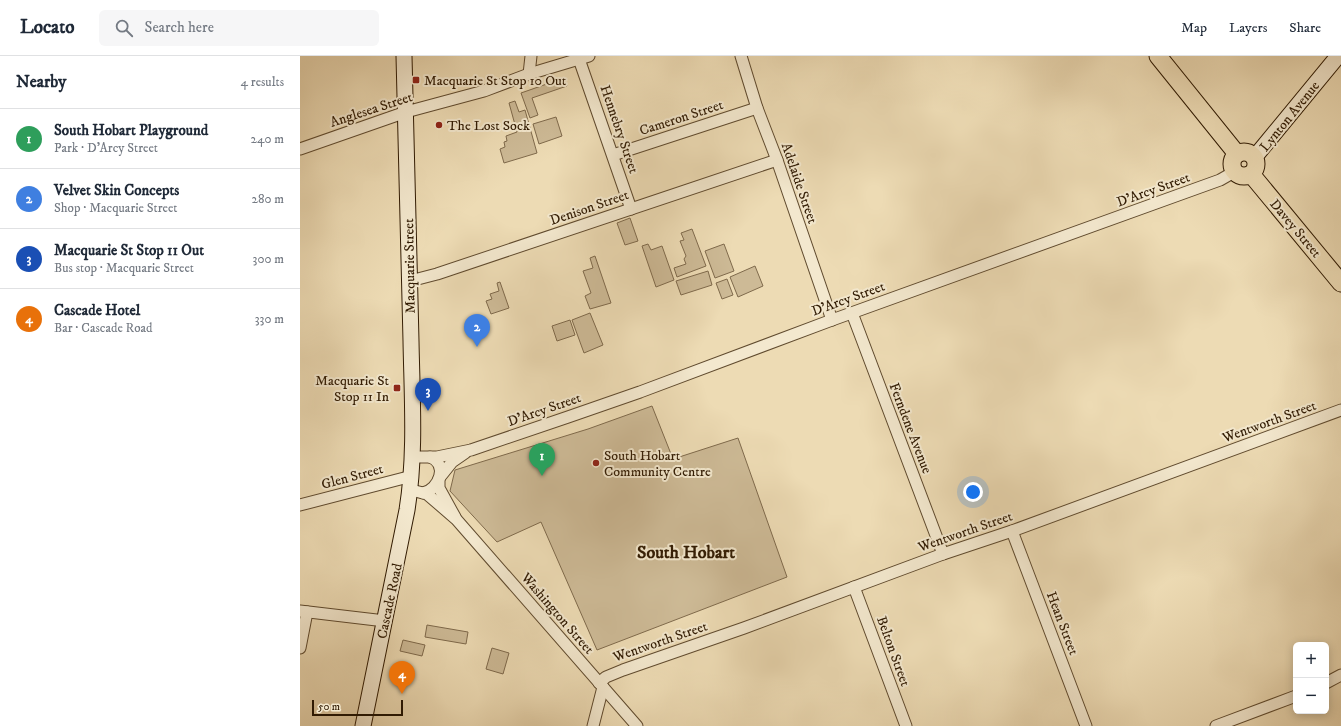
<!DOCTYPE html>
<meta charset="utf-8">
<style>
:root{--surface:#fff;--page:#f6f6f7;--text:#1f2937;--muted:#747a83;--line:#e0e1e3;--accent:#ea580c}
body{margin:0;font-family:"IM FELL DW Pica",serif;background:var(--page);color:var(--text)}
.controls{position:absolute;right:12px;bottom:12px;display:grid;overflow:hidden;border-radius:6px;box-shadow:0 2px 10px #0003}
.controls button{width:36px;height:36px;display:grid;place-items:center;padding:0;border:0;border-bottom:1px solid var(--line);background:var(--surface);color:var(--text);font:20px sans-serif}
.scale{position:absolute;left:12px;bottom:10px;width:91px;box-sizing:border-box;padding-left:4px;border:2px solid #311b03;border-top:0;font-size:11px;line-height:14px;white-space:nowrap;color:#311b03;-webkit-text-stroke:3px #f3e8ce;paint-order:stroke}
.you{position:absolute;left:673px;top:436px;width:14px;height:14px;margin:-10px;border:3px solid #fff;border-radius:50%;background:#1a73e8;box-shadow:0 0 0 6px #1a73e833}
.badge{display:grid;place-items:center;width:26px;height:26px;border-radius:50%;background:var(--accent);color:#fff;font-size:13px;font-weight:700}
.pin{position:absolute;translate:-50% -33px;filter:drop-shadow(0 1px 2px #0008)}
.pin::after{content:'';position:absolute;top:21px;width:14px;height:12px;background:inherit;clip-path:polygon(0 0,100% 0,50% 100%)}
.list{margin:0;padding:0;list-style:none}
h2{display:flex;justify-content:space-between;align-items:center;height:52px;margin:0;padding:0 16px;font-size:17px}
h2 small{font-size:13px;font-weight:400;color:var(--muted)}
.list li{display:grid;grid-template-columns:26px 1fr auto;gap:12px;align-items:center;box-sizing:border-box;height:60px;padding:0 16px;border-top:1px solid var(--line)}
.list b{display:block;font-size:15px;white-space:nowrap}
.list p{margin:0;font-size:13px;white-space:nowrap;color:var(--muted)}
.list em{font-size:13px;font-style:normal;color:var(--muted)}
.icon{flex:none;width:22px;height:22px;fill:none;stroke:currentColor;stroke-width:2;stroke-linecap:round;stroke-linejoin:round}
.map{position:relative;flex:none;width:1041px;height:670px;overflow:hidden}
header{display:flex;align-items:center;gap:24px;box-sizing:border-box;height:56px;padding:0 20px;background:var(--surface);border-bottom:1px solid var(--line)}
header strong{font-size:19px}
nav{display:flex;gap:22px;margin-inline-start:auto;font-size:14px}
.search{width:280px;height:36px;background:var(--page);display:flex;align-items:center;gap:10px;box-sizing:border-box;padding:0 14px;border-radius:6px;color:var(--muted);font-size:15px}
main{display:flex}
aside{flex:1;background:var(--surface)}
.map>svg:first-child{display:block}
.green{fill:#cdba96;stroke:#7f6a4c}
.lines{fill:none;stroke-linecap:round;stroke-linejoin:round}
.street-casing{stroke:#604b2f;stroke-width:13}
.secondary-casing{stroke:#311b03;stroke-width:17}
.primary-casing{stroke:#311b03;stroke-width:19}
.street{stroke:#f3e8ce;stroke-width:11}
.secondary{stroke:#f3e8ce;stroke-width:15}
.primary{stroke:#eddbb4;stroke-width:17}
.poi-dot{fill:#8f2418;stroke:#f3e8ce;stroke-width:1.5}
.labels{text-anchor:middle;stroke-width:4;stroke-linejoin:round;paint-order:stroke}
.poi-label{font-size:14px;fill:#311b03;stroke:#f3e8ce;text-anchor:start}
.street-label{font-size:14px;fill:#311b03;stroke:#f3e8ce}
.district-label{font-size:18px;font-weight:bold;fill:#311b03;stroke:#f3e8ce}
</style>
<header>
<strong>Locato</strong>
<div class="search"><svg class="icon" aria-label="search" viewBox="0 0 24 24"><circle cx="10" cy="10" r="6"/><path d="M15 15l6 6"/></svg>Search here</div>
<nav><a>Map</a><a>Layers</a><a>Share</a></nav>
</header>
<main>
<aside>
<h2>Nearby<small>4 results</small></h2>
<ul class="list">
<li><span class="badge" style="background:#2e9e5b">1</span><div><b>South Hobart Playground</b><p>Park · D'Arcy Street</p></div><em>240 m</em></li>
<li><span class="badge" style="background:#3f7fe0">2</span><div><b>Velvet Skin Concepts</b><p>Shop · Macquarie Street</p></div><em>280 m</em></li>
<li><span class="badge" style="background:#1a4fb4">3</span><div><b>Macquarie St Stop 11 Out</b><p>Bus stop · Macquarie Street</p></div><em>300 m</em></li>
<li><span class="badge" style="background:#e8710a">4</span><div><b>Cascade Hotel</b><p>Bar · Cascade Road</p></div><em>330 m</em></li>
</ul>
</aside>
<div class="map">
<svg width="1041" height="670" viewBox="0 0 1041 670">
<rect width="100%" height="100%" fill="#eddbb4"/>
<filter id="stains"><feTurbulence type="fractalNoise" baseFrequency=".005" numOctaves="4"/><feColorMatrix values="0 0 0 0 .2 0 0 0 0 .09 0 0 0 0 .02 0 0 0 .5 -.17"/></filter>
<radialGradient id="worn" r=".72"><stop offset=".6" stop-color="#630" stop-opacity="0"/><stop offset="1" stop-color="#630" stop-opacity=".3"/></radialGradient>
<g class="green">
<path d="M264 22 267 30 232 42 238 59 230 62 221 37Z"/>
<path d="M215 45 219 56 225 54 237 97 204 107 200 93 205 91 204 86 207 85 206 80 217 76 209 47Z"/>
<path d="M256 61 262 80 239 88 233 68Z"/>
<path d="M330 162 338 185 325 189 317 167Z"/>
<path d="M392 173 406 210 377 221 374 212 386 208 384 203 386 200 380 185 384 184 381 177Z"/>
<path d="M348 188 351 194 362 190 374 224 356 231 342 190Z"/>
<path d="M424 188 434 215 415 222 405 195Z"/>
<path d="M295 200 311 247 290 253 285 240 291 237 283 215 293 212 290 202Z"/>
<path d="M455 210 463 230 438 241 430 221Z"/>
<path d="M408 215 412 229 381 239 376 225Z"/>
<path d="M427 223 433 239 422 243 416 227Z"/>
<path d="M200 226 209 252 191 258 186 245 192 243 190 238 199 235 197 227Z"/>
<path d="M290 257 303 289 284 297 272 264Z"/>
<path d="M270 264 275 279 257 285 252 270Z"/>
<path d="M352 350 373 403 438 382 487 521 297 594 241 466 197 486 150 435 155 414 288 373Z"/>
<path d="M127 569 168 576 166 588 125 581Z"/>
<path d="M103 584 125 589 122 600 100 595Z"/>
<path d="M192 592 209 597 203 618 186 613Z"/>
</g>
<g class="lines">
<defs>
<g id="street">
<path d="M441 0 457 52 477 104 532 264"/>
<path d="M279 3 331 153"/>
<path d="M229 18 231 0"/>
<path d="M0 93 106 56 184 35 229 18 289 0"/>
<path d="M313 99 457 52"/>
<path d="M110 225 137 218 477 104"/>
<path d="M552 257 643 498"/>
<path d="M113 401H137L171 394 268 361 340 336 532 264 920 124 934 116"/>
<path d="M140 421 152 406 165 397"/>
<path d="M139 423V432L155 461"/>
<path d="M111 434 127 438 156 463 337 670"/>
<path d="M123 437C139 434 149 408 130 401"/>
<path d="M0 449 112 420"/>
<path d="M712 475 786 670"/>
<path d="M554 531 606 670"/>
<path d="M0 555 85 565"/>
<path d="M0 592 7 556"/>
<path d="M299 627 306 621 323 614 444 572 643 498 712 475 1041 354"/>
<path d="M1026 627 1041 619"/>
<path d="M293 670 303 631"/>
<path d="M916 670 996 640"/>
</g>
<g id="secondary">
<path d="M954 102 1038 0"/>
<path d="M63 670 107 454C116 398 112 341 111 285 109 190 106 95 104 0"/>
</g>
<g id="primary">
<path d="M858 0 937 98"/>
<circle cx="944" cy="108" r="12"/>
<path d="M951 118 1041 227"/>
</g>
</defs>
<use href="#street" class="street-casing"/>
<use href="#secondary" class="secondary-casing"/>
<use href="#primary" class="primary-casing"/>
<use href="#street" class="street"/>
<use href="#secondary" class="secondary"/>
<use href="#primary" class="primary"/>
</g>
<g class="poi-dot">
<rect x="112" y="20" width="8" height="8" rx="2"/>
<circle cx="139" cy="69" r="4"/>
<rect x="93" y="328" width="8" height="8" rx="2"/>
<circle cx="296" cy="407" r="4"/>
</g>
<g class="labels">
<g class="poi-label">
<text x="124" y="29">Macquarie St Stop 10 Out</text>
<text x="147" y="74">The Lost Sock</text>
<text x="89" y="329" text-anchor="end">Macquarie St<tspan x="89" dy="16">Stop 11 In</tspan></text>
<text x="304" y="404">South Hobart<tspan x="304" dy="16">Community Centre</tspan></text>
</g>
<g class="street-label">
<text transform="translate(71 53) rotate(-18)" y="5">Anglesea Street</text>
<text transform="translate(989 60) rotate(-51)" y="5">Lynton Avenue</text>
<text transform="translate(381 61) rotate(-18)" y="5">Cameron Street</text>
<text transform="translate(320 73) rotate(71)" y="5">Hennebry Street</text>
<text transform="translate(500 127) rotate(71)" y="5">Adelaide Street</text>
<text transform="translate(853 133) rotate(-20)" y="5">D'Arcy Street</text>
<text transform="translate(289 151) rotate(-19)" y="5">Denison Street</text>
<text transform="translate(996 172) rotate(50)" y="5">Davey Street</text>
<text transform="translate(109 210) rotate(-91)" y="5">Macquarie Street</text>
<text transform="translate(548 242) rotate(-20)" y="5">D'Arcy Street</text>
<text transform="translate(244 353) rotate(-19)" y="5">D'Arcy Street</text>
<text transform="translate(969 365) rotate(-20)" y="5">Wentworth Street</text>
<text transform="translate(611 372) rotate(69)" y="5">Ferndene Avenue</text>
<text transform="translate(52 420) rotate(-15)" y="5">Glen Street</text>
<text transform="translate(665 475) rotate(-19)" y="5">Wentworth Street</text>
<text transform="translate(89 545) rotate(-78)" y="5">Cascade Road</text>
<text transform="translate(258 557) rotate(49)" y="5">Washington Street</text>
<text transform="translate(763 567) rotate(69)" y="5">Hean Street</text>
<text transform="translate(360 585) rotate(-19)" y="5">Wentworth Street</text>
<text transform="translate(594 595) rotate(70)" y="5">Belton Street</text>
</g>
<g class="district-label">
<text x="386" y="502">South Hobart</text>
</g>
</g>
<rect width="100%" height="100%" filter="url(#stains)"/>
<rect width="100%" height="100%" fill="url(#worn)"/>
</svg>
<div class="controls">
<button>+</button>
<button>−</button>
</div>
<div class="scale">50 m</div>
<div class="you"></div>
<div class="pin badge" style="left:242px;top:420px;background:#2e9e5b">1</div>
<div class="pin badge" style="left:177px;top:291px;background:#3f7fe0">2</div>
<div class="pin badge" style="left:128px;top:355px;background:#1a4fb4">3</div>
<div class="pin badge" style="left:102px;top:638px;background:#e8710a">4</div>
</div>
</main>
